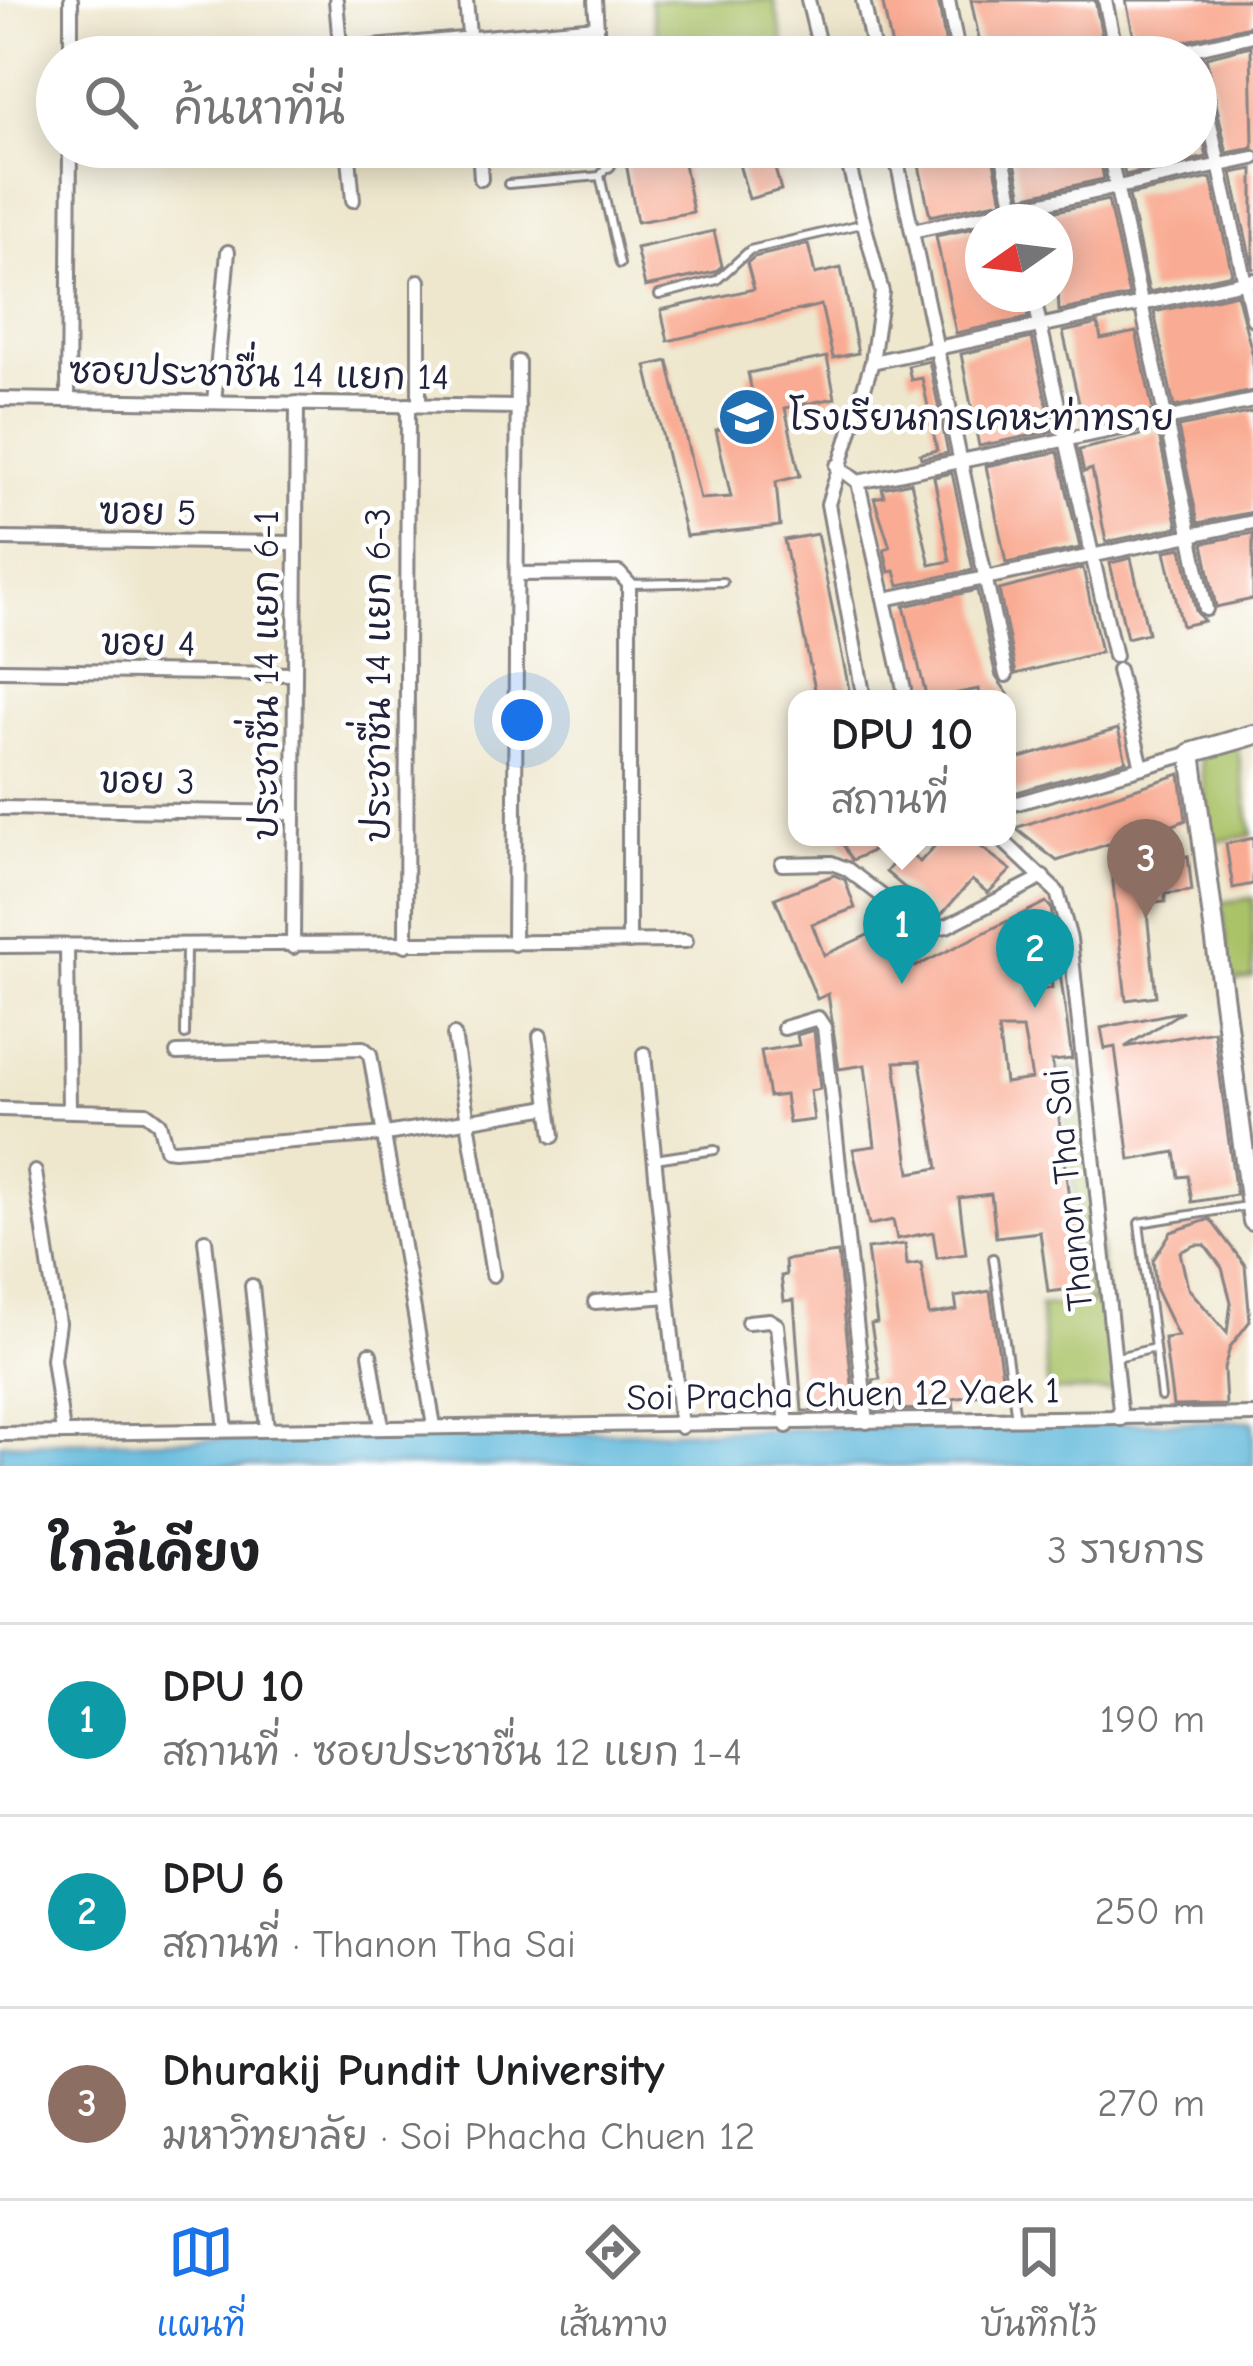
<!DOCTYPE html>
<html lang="th">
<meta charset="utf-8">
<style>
:root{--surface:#fff;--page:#f2f2f2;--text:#202124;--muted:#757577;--line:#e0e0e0;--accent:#1a73e8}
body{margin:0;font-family:"Comic Neue","Playpen Sans Thai",sans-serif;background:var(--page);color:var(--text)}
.compass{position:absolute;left:965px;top:204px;width:108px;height:108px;border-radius:50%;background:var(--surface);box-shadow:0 6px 30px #0003;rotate:256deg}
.you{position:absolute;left:522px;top:720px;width:42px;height:42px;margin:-30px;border:9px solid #fff;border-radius:50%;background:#1a73e8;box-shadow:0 0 0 18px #1a73e833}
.badge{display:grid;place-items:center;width:78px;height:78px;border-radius:50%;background:var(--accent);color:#fff;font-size:39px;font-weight:700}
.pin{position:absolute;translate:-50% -99px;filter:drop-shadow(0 3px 6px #0008)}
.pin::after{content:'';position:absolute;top:63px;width:42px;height:36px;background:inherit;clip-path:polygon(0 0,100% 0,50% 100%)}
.popup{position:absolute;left:788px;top:690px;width:228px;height:156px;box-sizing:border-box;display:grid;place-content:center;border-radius:24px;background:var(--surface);filter:drop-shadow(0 3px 9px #0005);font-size:39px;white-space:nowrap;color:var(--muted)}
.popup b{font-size:45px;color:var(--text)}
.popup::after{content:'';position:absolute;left:50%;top:100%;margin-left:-24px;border:24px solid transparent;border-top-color:var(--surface)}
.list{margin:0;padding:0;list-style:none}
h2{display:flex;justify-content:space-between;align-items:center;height:156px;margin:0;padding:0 48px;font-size:51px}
h2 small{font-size:39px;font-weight:400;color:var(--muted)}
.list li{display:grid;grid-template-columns:78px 1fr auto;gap:36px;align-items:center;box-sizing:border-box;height:192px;padding:0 48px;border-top:3px solid var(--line)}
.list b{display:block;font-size:45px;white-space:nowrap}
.list p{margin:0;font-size:39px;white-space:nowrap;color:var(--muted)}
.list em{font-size:39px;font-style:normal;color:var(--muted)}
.icon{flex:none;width:66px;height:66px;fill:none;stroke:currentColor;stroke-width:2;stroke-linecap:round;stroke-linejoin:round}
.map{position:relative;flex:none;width:1253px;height:1466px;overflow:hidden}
.search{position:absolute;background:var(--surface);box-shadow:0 6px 30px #0003;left:36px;right:36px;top:36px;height:132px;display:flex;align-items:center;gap:30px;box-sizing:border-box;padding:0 42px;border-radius:66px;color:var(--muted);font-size:45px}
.sheet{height:732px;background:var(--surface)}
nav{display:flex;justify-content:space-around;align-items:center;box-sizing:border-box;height:168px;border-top:3px solid var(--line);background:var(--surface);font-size:33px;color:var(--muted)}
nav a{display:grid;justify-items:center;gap:6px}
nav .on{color:var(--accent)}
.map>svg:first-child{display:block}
.green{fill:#aac267;stroke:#667251;stroke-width:3}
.water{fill:#5db7da;stroke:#406c8a;stroke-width:3}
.building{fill:#f9ab93;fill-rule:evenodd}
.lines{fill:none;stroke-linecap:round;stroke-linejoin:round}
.lane-casing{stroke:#888484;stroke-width:12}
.street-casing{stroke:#888484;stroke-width:18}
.secondary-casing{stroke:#888484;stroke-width:24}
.lane{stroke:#fff;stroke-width:6}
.street{stroke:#fff;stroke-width:12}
.secondary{stroke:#fff;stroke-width:18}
.labels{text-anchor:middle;stroke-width:9;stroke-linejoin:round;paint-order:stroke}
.street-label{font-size:36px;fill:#22223b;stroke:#fff}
.poi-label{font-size:36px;fill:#22223b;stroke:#fff;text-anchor:start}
</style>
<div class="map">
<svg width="1253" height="1466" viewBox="0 0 1253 1466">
<rect width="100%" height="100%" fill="#fff"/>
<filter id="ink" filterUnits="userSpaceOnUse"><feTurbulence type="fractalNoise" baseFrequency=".00833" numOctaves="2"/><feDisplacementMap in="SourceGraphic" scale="24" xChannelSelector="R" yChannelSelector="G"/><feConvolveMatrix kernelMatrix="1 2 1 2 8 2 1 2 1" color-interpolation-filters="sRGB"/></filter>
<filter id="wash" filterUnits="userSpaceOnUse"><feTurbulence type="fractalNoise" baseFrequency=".004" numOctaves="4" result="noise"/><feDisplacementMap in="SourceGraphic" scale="48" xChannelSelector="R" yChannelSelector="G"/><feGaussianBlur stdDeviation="2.7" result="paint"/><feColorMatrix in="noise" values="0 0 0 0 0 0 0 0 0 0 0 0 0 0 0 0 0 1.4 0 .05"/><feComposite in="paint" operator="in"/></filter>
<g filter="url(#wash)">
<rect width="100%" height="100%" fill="#eee7cd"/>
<g class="green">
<path d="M650 0H774L787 57H662Z"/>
<path d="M1237 744 1252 835 1211 842 1200 754Z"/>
<path d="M1253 898V978L1231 981 1222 902Z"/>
<path d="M1078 1068 1106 1299 1087 1301 1060 1071Z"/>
<path d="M1106 1302 1116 1391H1048L1040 1306Z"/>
</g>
<path class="water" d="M1253 1421V1466H0V1443Z"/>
<g id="blocks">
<g class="building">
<path d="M882 0H938L948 57H894Z"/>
<path d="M971 0H1095L1106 57H983Z"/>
<path d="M1126 0H1253V25L1137 53Z"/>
<path d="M1251 46 1253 148 1227 153 1206 57Z"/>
<path d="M1196 109 1207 157 1125 175 1119 147H1196Z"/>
<path d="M623 147H681L693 212 637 222Z"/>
<path d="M734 147H769L781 190 749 199Z"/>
<path d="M915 147H991L1002 201 930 216Z"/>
<path d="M1012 147H1098L1104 179 1022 197Z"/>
<path d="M1253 169V270L1232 173Z"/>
<path d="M1211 178 1232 274 1149 292 1129 195Z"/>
<path d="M1108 200 1129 296 1059 311 1055 222H1039L1037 215Z"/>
<path d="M974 228 983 294H1023L1028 318 956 333 936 236Z"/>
<path d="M714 231 722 266 715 272 645 287 636 248Z"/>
<path d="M808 244 815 274 841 268 858 353 833 358 821 305 668 341 661 310 754 289 747 263 754 257Z"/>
<path d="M1237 294 1253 356V391L1174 407 1154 312Z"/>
<path d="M1098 324 1101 339 1136 332 1153 411 1084 425 1063 332Z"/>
<path d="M1032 338 1053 431 979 446 961 354Z"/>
<path d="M827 357 835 398 785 408 800 476 776 482 780 526 686 536 646 366 668 361 700 499 731 497 716 430 758 421 748 373Z"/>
<path d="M929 361 948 453 921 458 920 454 937 450 922 378 911 380 908 366Z"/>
<path d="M1253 412V512L1198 523 1178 427Z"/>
<path d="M1158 431 1178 527 1106 542 1092 469 1084 472 1079 450Z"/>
<path d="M1058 452 1080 548 1006 563 986 466Z"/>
<path d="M952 473 973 570 899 585 895 571 889 572 884 549 890 547 874 498 884 496 882 488 911 482 930 565 950 561 934 477Z"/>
<path d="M1253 533V599L1216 607 1203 543Z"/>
<path d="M817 534 851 699H817L784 540Z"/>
<path d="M1182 548 1196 611 1204 621 1182 626 1165 551Z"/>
<path d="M1131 558 1148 633 1127 638 1110 563Z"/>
<path d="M1083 568 1101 652 1016 674 999 590Z"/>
<path d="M977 590 996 677 1008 694 980 699 979 689 927 699 904 606Z"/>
<path d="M1118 729 1126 761 1007 795V762Z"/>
<path d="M1180 774 1186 820 1114 849 1108 844 1057 861 1015 828Z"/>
<path d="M839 837H903L852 860Z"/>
<path d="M943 837H968L1011 870 988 893 972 880 939 917 886 872 904 850 920 862Z"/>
<path d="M1253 838V884L1233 888 1226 844Z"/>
<path d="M1188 856 1192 891 1165 894V902L1146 904 1156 996 1126 1000 1112 874 1152 870 1151 860Z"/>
<path d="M834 875 845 880 855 908 812 924 824 955 896 922 915 967 1046 902 1051 908 1072 1059 1052 1061 1080 1288 1048 1292 1040 1232 996 1237 991 1194 959 1198 966 1254 937 1258 933 1232 897 1239 893 1220 869 1225 853 1149 875 1146 865 1065 839 1069 828 994 817 999 775 898ZM1050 962 1052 988 1023 992 1021 969ZM998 1029H1023L1032 1079 1005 1083ZM920 1061 938 1168 910 1173 895 1062Z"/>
<path d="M1183 1011 1125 1047 1214 1031 1236 1195 1192 1202 1188 1176 1179 1177 1175 1152 1130 1160 1115 1047 1105 1049 1101 1028Z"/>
<path d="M814 1030 820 1089 810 1091 814 1120 789 1123 785 1095 769 1097 761 1051 799 1045 797 1035Z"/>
<path d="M1210 1219 1245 1265 1250 1321 1230 1347 1224 1368 1226 1405 1173 1406 1164 1338 1178 1336 1156 1290 1153 1260 1171 1232ZM1196 1245H1205L1222 1268 1231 1302 1227 1333 1188 1288 1180 1252Z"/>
<path d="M905 1244 907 1265 921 1263 929 1315 957 1310 955 1297 990 1291 1004 1390 953 1399 954 1409 876 1410 873 1380 880 1379 871 1324 877 1323 867 1249Z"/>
<path d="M838 1253 855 1411H802L794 1300 784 1301 781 1276 786 1275 785 1260Z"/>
</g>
</g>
</g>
<g filter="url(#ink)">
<use href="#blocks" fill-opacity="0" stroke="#888484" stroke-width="3"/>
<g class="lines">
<defs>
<g id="lane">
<path d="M600 176 620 264"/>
<path d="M508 184 600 176 608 165"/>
<path d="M659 295 717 280 750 250 865 223"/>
<path d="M630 584 723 582"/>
<path d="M185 1035 186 947"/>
<path d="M655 1159 715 1150"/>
<path d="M993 1258 1016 1418"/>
<path d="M1155 1348 1161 1397"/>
<path d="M1117 1357 1155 1348 1139 1223 1247 1206"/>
</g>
<g id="street">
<path d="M336 0 341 57"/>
<path d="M466 0 471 57"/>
<path d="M595 0 599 57"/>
<path d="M808 0 822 57"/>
<path d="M863 0 875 57"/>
<path d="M948 0 959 57"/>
<path d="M1105 0 1117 57"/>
<path d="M340 50 597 27"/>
<path d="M71 57V0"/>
<path d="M1159 57 1253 35"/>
<path d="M1196 60 1253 319"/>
<path d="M348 147 353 200"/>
<path d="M479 147 481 179"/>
<path d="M606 147 608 165"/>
<path d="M844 147 882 292 872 362 828 504 864 699"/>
<path d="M894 147 1006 675"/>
<path d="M1001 147 1017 222"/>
<path d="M1108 147 1206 609"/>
<path d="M912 231 1253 158"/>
<path d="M1033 294 1115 656"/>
<path d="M872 362 1253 280"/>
<path d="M0 399 518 407"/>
<path d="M68 400 70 147"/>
<path d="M214 402 228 252"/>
<path d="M419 405V281"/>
<path d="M837 466 858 482 1253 401"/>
<path d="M858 482 904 689"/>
<path d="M0 539 296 543"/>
<path d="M517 574 619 573 629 584V942"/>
<path d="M885 599 1253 522"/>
<path d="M0 670 295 674"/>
<path d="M1118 670 1142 767"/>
<path d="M1007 806 1191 753"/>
<path d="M0 808 294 813"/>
<path d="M999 837 1057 892 1070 939 1121 1419"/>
<path d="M782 864 832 863 847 869 926 930 947 926 1043 877"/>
<path d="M514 944 518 362"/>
<path d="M406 945 408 405"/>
<path d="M0 946 686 941"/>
<path d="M67 946 69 1110"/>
<path d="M293 947 297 403"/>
<path d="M784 1028 818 1018 824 1027 867 1422"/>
<path d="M454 1035 493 1275"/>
<path d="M540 1036 553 1136"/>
<path d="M177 1053 363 1048 370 1054 434 1426"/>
<path d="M644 1054 681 1427"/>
<path d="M0 1109 146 1113 159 1123 166 1149 174 1150 386 1134 549 1107"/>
<path d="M35 1172 58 1323 53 1359 63 1433"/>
<path d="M205 1240 226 1430"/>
<path d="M252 1286 267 1429"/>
<path d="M595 1302 668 1296"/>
<path d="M748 1322 769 1320 777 1325 787 1426"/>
<path d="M370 1354 382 1427"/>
<path d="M0 1434 1253 1415"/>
</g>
<path id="secondary" d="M1253 735 1191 753 1253 1221"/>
</defs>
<use href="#lane" class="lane-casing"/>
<use href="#street" class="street-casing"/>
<use href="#secondary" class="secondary-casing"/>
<use href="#lane" class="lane"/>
<use href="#street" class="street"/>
<use href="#secondary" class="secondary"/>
</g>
</g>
<defs>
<symbol id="school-disc" viewBox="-11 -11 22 22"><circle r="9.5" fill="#1f6fb2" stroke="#fff"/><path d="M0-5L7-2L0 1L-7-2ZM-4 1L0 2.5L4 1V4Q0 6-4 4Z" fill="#fff"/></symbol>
</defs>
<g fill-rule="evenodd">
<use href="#school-disc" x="714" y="384" width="66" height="66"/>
</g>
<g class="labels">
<g class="street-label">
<text transform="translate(259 373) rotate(1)" y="13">ซอยประชาชื่น 14 แยก 14</text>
<text transform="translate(148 511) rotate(1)" y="13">ฃอย 5</text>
<text transform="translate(148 642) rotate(1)" y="13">ขอย 4</text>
<text transform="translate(265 675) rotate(-90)" y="13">ประชาชื่น 14 แยก 6-1</text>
<text transform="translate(377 675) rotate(-90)" y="13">ประชาชื่น 14 แยก 6-3</text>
<text transform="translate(147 780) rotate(1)" y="13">ขอย 3</text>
<text transform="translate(1067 1190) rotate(-96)" y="13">Thanon Tha Sai</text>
<text transform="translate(843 1393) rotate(-1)" y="13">Soi Pracha Chuen 12 Yaek 1</text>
</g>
<g class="poi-label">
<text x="789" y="430">โรงเรียนการเคหะท่าทราย</text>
</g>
</g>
</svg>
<svg class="compass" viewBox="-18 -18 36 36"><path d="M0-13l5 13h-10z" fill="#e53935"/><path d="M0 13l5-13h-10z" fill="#757577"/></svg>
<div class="you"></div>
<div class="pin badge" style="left:902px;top:984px;background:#0f9aa8">1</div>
<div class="popup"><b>DPU 10</b>สถานที่</div>
<div class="pin badge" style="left:1035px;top:1008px;background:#0f9aa8">2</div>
<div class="pin badge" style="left:1146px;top:918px;background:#8d6e63">3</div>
<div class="search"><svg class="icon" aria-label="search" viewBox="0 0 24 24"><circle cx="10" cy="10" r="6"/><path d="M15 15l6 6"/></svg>ค้นหาที่นี่</div>
</div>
<section class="sheet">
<h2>ใกล้เคียง<small>3 รายการ</small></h2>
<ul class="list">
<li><span class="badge" style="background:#0f9aa8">1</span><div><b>DPU 10</b><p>สถานที่ · ซอยประชาชื่น 12 แยก 1-4</p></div><em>190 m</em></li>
<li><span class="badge" style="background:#0f9aa8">2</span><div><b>DPU 6</b><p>สถานที่ · Thanon Tha Sai</p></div><em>250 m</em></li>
<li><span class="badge" style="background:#8d6e63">3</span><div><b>Dhurakij Pundit University</b><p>มหาวิทยาลัย · Soi Phacha Chuen 12</p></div><em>270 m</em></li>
</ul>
</section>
<nav>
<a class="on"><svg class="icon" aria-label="map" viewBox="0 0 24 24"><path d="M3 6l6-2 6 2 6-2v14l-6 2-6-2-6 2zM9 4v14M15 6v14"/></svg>แผนที่</a>
<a><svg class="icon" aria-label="directions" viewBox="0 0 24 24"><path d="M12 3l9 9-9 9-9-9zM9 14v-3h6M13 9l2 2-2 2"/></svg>เส้นทาง</a>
<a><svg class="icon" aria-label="saved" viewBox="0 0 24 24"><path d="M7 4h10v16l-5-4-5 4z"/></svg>บันทึกไว้</a>
</nav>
